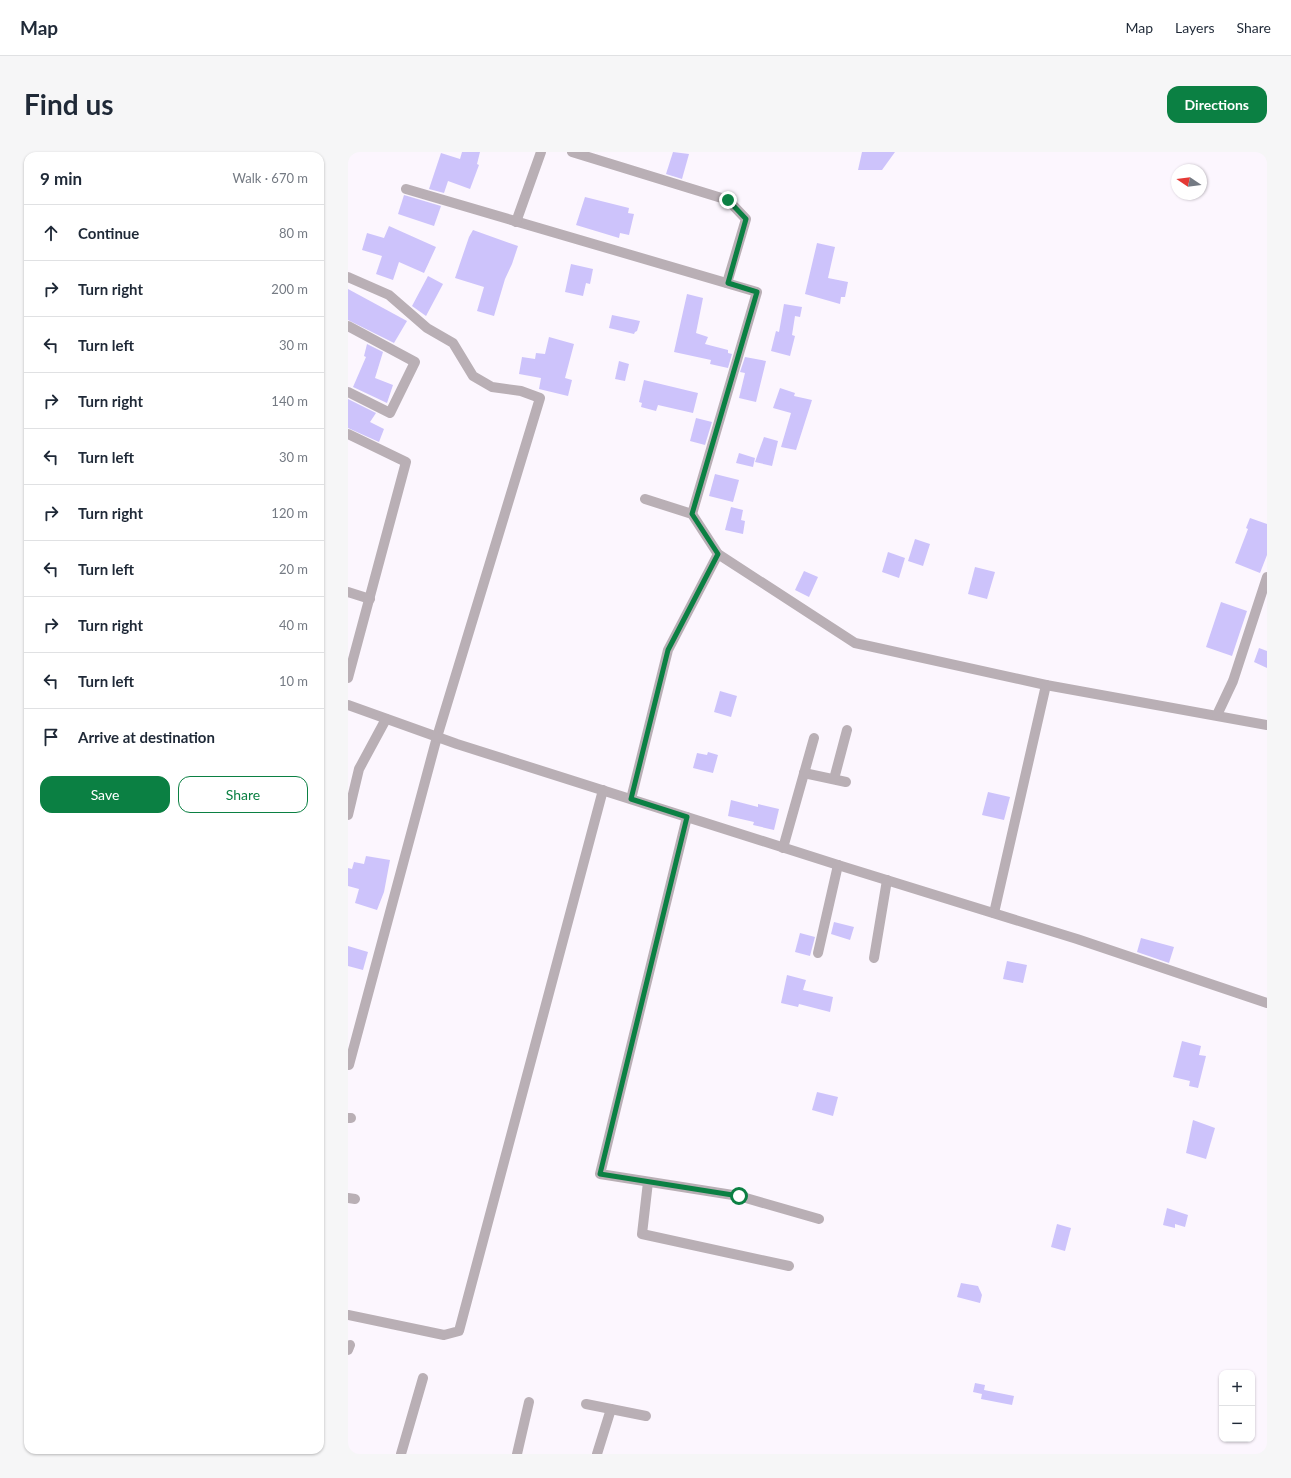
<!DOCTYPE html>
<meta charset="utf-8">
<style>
:root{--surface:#fff;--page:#f6f6f7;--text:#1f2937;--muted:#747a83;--line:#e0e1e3;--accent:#0b8043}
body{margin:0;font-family:Lato,sans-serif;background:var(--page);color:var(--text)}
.controls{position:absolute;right:12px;bottom:12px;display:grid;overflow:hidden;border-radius:8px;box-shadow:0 1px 3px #0004}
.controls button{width:36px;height:36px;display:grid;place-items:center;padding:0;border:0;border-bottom:1px solid var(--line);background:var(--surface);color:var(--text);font:20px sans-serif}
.compass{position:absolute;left:823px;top:12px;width:36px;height:36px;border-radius:50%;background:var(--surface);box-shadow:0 1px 3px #0004;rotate:283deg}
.stop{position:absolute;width:12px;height:12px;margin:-9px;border:3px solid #0b8043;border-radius:50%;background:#fff}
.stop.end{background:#0b8043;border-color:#fff;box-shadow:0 1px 4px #0008}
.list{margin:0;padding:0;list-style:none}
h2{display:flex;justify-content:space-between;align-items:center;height:52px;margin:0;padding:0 16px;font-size:17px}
h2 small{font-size:13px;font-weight:400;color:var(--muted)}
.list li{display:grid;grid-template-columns:26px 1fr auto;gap:12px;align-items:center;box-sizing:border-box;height:56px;padding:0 16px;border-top:1px solid var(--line)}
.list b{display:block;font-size:15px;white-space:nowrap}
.list em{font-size:13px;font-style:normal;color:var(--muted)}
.actions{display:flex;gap:8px;padding:12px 16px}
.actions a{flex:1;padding:9px 0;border:1px solid var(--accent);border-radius:12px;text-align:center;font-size:14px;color:var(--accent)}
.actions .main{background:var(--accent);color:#fff}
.icon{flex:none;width:22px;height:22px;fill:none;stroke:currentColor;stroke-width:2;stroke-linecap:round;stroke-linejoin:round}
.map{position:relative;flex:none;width:919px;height:1302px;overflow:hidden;border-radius:12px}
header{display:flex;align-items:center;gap:24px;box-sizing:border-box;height:56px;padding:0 20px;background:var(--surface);border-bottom:1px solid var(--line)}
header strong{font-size:19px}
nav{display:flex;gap:22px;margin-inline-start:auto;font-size:14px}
.intro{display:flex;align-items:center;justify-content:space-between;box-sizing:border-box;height:96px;padding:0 24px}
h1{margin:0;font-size:28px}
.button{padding:10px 18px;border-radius:12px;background:var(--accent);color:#fff;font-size:14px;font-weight:700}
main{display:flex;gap:24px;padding:0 24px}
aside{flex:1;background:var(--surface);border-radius:12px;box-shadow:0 1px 3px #0004}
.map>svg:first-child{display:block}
.building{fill:#cdc3fb}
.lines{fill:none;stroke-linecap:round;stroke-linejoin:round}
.street{stroke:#b9afb5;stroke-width:10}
.route{stroke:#0b8043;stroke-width:5}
</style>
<header>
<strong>Map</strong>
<nav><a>Map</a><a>Layers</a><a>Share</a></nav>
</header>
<div class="intro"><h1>Find us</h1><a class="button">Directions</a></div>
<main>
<aside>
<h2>9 min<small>Walk · 670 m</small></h2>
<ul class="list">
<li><svg class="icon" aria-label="ahead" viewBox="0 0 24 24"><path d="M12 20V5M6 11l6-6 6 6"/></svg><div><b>Continue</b></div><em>80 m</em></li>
<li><svg class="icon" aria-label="right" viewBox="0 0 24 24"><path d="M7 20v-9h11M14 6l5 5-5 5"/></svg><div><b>Turn right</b></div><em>200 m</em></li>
<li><svg class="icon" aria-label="left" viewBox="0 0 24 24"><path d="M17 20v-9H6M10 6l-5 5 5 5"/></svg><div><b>Turn left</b></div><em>30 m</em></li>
<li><svg class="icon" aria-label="right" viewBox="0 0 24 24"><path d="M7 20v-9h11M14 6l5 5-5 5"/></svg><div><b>Turn right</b></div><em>140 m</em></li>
<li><svg class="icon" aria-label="left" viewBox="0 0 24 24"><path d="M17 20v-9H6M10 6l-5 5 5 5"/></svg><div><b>Turn left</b></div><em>30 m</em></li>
<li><svg class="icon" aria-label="right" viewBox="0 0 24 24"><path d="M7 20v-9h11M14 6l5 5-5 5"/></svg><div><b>Turn right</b></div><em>120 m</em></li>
<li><svg class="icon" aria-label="left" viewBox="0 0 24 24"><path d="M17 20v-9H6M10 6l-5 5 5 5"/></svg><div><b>Turn left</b></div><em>20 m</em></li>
<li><svg class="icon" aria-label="right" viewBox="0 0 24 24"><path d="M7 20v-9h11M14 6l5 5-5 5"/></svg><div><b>Turn right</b></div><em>40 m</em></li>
<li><svg class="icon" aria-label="left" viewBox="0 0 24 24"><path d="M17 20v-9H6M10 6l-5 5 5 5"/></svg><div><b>Turn left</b></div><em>10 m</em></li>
<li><svg class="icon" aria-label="arrive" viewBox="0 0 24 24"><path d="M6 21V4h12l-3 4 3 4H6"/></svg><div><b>Arrive at destination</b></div></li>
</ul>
<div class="actions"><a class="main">Save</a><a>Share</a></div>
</aside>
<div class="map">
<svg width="919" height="1302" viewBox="0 0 919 1302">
<rect width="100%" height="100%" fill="#fcf6fe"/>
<g class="building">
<path d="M114 0H132L129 12 131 13 122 37 100 29 96 41 81 37 93 1 112 7Z"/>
<path d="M325 0 341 2 334 27 318 22Z"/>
<path d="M514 0H547L534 18H510Z"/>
<path d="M56 43 93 54 86 74 50 62Z"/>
<path d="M237 45 281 56 280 61 286 62 281 83 272 81 271 86 228 73Z"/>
<path d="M41 74 88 95 76 121 51 110 45 128 28 122 34 104 14 98 19 81 36 86Z"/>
<path d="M125 78 170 94 164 112 157 127 146 164 129 159 136 135 107 126 121 85Z"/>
<path d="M469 91 487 95 480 126 500 130 497 145H493L492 152 457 142Z"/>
<path d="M223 112 245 117 242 132 238 131 235 144 217 140Z"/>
<path d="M80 124 95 132 78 164 64 154Z"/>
<path d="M0 137 59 169 46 191 0 168Z"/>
<path d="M339 142 355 146 348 181 360 185 357 192 380 198V201L384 202 380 216 362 212 363 208 326 200Z"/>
<path d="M436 152 454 155 452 165 447 164 444 183 447 184 442 204 423 199 428 179 431 180Z"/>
<path d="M264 163 292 169 289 179 287 180 286 182 261 176Z"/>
<path d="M201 185 226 192 217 226 224 228 220 244 191 237 193 226 171 222 174 205 187 207 188 201 197 202Z"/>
<path d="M19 192 35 200 27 226 45 233 39 251 5 235 18 205 16 204Z"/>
<path d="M397 205 418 209 408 250 391 246 397 221 392 220Z"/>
<path d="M271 209 281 212 277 229 267 227Z"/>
<path d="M296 228 350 241 345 261 310 253 308 259 293 255 294 251 291 250Z"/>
<path d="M432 236 447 241 446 244 464 248 448 298 433 295 443 261 425 256Z"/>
<path d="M0 247 28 261 22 270 36 277 31 290 0 276Z"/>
<path d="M348 266 364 270 357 293 342 289Z"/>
<path d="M416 285 430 289 424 314 407 310Z"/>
<path d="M391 301 407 306 405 315 388 311Z"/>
<path d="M367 322 391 328 385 350 361 344Z"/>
<path d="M383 355 395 358 393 368 397 369 395 382 377 378Z"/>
<path d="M902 366 919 372V403L912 421 887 411 900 377 898 376Z"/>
<path d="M567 387 582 392 575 414 560 409Z"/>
<path d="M540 400 557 406 551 426 534 420Z"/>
<path d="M627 415 647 420 639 447 620 442Z"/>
<path d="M456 419 470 425 461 445 447 438Z"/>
<path d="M873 450 899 459 884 504 858 495Z"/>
<path d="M911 496 919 499V516L906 510Z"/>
<path d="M372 539 389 544 383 565 366 560Z"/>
<path d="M360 600 370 603 365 621 345 616 349 601 359 603Z"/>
<path d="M640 640 662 645 656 668 634 663Z"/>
<path d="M383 648 410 655V652L431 657 426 678 405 673 406 670 380 664Z"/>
<path d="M18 704 42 708 36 740 29 758 7 751 11 737 0 734V716L4 717 6 710 16 712Z"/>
<path d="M486 770 506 775 502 788 483 782Z"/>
<path d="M452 781 467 785 462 804 447 800Z"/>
<path d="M793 786 826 795 821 811 789 800Z"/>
<path d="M0 794 20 800 15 818 0 814Z"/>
<path d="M659 809 679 813 675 831 655 827Z"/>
<path d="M439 823 458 828 455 838 485 845 482 860 451 852 450 855 433 851Z"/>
<path d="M834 889 853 894 851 903 858 904 850 936 841 934 842 929 825 925Z"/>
<path d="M469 940 490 945 485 964 464 958Z"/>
<path d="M845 968 867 976 858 1007 838 1001Z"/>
<path d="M819 1056 840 1063 837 1075 827 1072V1076L815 1073Z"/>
<path d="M709 1072 723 1076 717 1099 703 1095Z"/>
<path d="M613 1131 630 1134 634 1143 632 1151 609 1145Z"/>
<path d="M627 1231 637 1233 636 1238 666 1244 664 1253 633 1247 634 1242 625 1240Z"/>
</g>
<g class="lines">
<g class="street">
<path d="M224 0 380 48 398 67 379 131"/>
<path d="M58 37 409 140 344 362"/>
<path d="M168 70 193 0"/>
<path d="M0 125 41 143 79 176 105 191 125 224 144 235 173 239 192 246 89 585 1 913"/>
<path d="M0 174 67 210 42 261 0 240"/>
<path d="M0 282 58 310 0 526"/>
<path d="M297 347 344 362 370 402 507 491 698 533 646 761"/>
<path d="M0 440 22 447"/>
<path d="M698 533 919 573"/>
<path d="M0 553 109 592 490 713 729 787 919 851"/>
<path d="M869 563 885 529 919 425"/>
<path d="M456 621 498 630"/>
<path d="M486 627 499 578"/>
<path d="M283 647 320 498 370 402"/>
<path d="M0 663 11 617 38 567"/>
<path d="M339 665 252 1022 391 1044 471 1067"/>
<path d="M435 696 466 586"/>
<path d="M470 801 490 713"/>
<path d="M526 806 539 728"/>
<path d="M0 966H3"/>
<path d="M300 1030 294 1082 441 1114"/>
<path d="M0 1046 7 1047"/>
<path d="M0 1163 96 1183 111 1179 255 638"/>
<path d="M0 1198 2 1193"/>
<path d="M238 1252 298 1264"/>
<path d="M53 1302 75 1226"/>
<path d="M169 1302 181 1250"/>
<path d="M249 1302 263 1257"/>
</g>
</g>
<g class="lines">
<path class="route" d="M380 48 398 67 380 131 409 140 344 362 370 402 320 498 283 647 339 665 252 1022 391 1044"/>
</g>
</svg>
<div class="controls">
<button>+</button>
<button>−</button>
</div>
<svg class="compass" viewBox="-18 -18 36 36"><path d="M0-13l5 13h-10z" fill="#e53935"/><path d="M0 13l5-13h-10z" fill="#747a83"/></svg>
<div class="stop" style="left:391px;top:1044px"></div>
<div class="stop end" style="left:380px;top:48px"></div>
</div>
</main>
